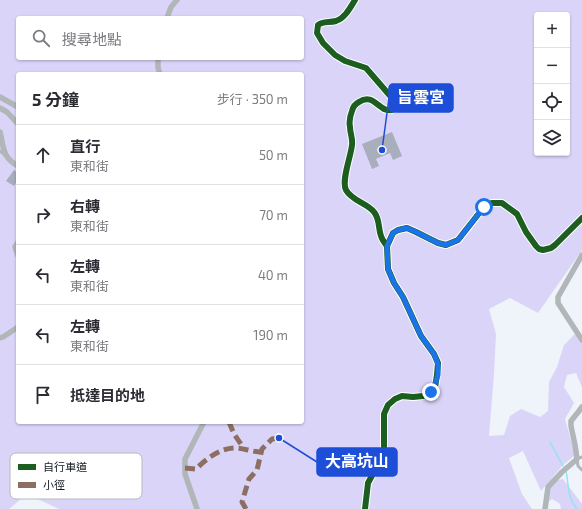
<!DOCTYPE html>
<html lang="zh-TW">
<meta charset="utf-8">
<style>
:root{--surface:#fff;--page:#f7f7f7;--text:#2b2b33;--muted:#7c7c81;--line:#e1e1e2}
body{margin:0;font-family:"Exo 2","Noto Sans TC",sans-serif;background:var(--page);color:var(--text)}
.controls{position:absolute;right:12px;top:12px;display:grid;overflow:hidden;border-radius:4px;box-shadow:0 1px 3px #0004}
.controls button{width:36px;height:36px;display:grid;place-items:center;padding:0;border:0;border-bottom:1px solid var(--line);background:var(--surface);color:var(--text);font:20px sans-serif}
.stop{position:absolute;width:12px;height:12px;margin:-9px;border:3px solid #1a73e8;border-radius:50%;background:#fff}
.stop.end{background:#1a73e8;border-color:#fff;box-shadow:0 1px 4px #0008}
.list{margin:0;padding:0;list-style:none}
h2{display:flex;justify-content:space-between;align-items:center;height:52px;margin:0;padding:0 16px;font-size:17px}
h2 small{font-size:13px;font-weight:400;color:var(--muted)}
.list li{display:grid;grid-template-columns:26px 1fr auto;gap:12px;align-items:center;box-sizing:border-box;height:60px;padding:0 16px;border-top:1px solid var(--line)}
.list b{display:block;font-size:15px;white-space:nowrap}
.list p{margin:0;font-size:13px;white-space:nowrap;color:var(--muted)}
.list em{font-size:13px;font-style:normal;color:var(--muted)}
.icon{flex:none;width:22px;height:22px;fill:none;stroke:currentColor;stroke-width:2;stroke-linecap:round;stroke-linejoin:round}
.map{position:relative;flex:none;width:582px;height:509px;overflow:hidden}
.search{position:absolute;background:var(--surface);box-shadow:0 1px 3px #0004;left:16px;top:16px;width:288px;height:44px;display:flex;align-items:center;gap:10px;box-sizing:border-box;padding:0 14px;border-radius:4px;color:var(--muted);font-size:15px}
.panel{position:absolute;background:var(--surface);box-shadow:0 1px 3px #0004;left:16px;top:72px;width:288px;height:352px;border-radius:4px}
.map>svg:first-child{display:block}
.green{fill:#dad4f8;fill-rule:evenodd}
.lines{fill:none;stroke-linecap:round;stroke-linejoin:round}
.stream{stroke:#96e3ed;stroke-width:1.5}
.building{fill:#a9aebc}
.service{stroke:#b1b6b9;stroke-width:3}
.minor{stroke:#b1b6b9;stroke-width:5.5}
.quiet{stroke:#8d6e63;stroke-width:5;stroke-dasharray:10 5;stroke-linecap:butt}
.cycleway-casing{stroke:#fff;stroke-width:8}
.cycleway{stroke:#1b5e20;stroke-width:6}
.route{stroke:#1a73e8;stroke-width:5}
.key{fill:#fff;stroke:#b8babd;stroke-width:1}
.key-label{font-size:11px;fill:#121a22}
.leader{fill:none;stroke:#1d4ed8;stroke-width:1.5}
.callout-dot{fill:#1d4ed8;stroke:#fff;stroke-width:1.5}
.callout{fill:#1d4ed8;stroke:#1d4ed8;stroke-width:1.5}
.callout-label{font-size:16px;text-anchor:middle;font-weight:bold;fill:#fff}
</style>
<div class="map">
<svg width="582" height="509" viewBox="0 0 582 509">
<rect width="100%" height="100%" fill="#eff4fa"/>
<g class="green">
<path d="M0 0H582V250L538 313 510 298 489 309 496 334 494 374 489 436 504 435 510 416 521 409 540 417 548 411 549 382 557 367 564 345 576 333 582 344V387L576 373 567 375 564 387 574 403 565 419 575 455 562 466 541 491 523 451 509 458 522 494 532 509H59L27 494 9 509H0ZM537 15H567V153H537ZM18 18H302V58H18ZM18 74H302V422H18Z"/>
<path d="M563 479 582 504V509H561L560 504 552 499 548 502 544 497 554 481Z"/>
</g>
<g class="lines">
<g class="stream">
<path d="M550 442 563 466"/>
<path d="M566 471C569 485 567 497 577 509"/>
</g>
</g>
<g class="building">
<path d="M392 132 402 156 393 160 390 153 376 159 379 166 372 169 362 144Z"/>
<path d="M14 170 18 173V180L14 186 6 181Z"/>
</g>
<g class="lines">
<g class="service">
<path d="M0 151 5 155"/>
<path d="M582 457 577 459 578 466 582 470"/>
</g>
<g class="minor">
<path d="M355 0C350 8 345 18 336 21 329 23 323 21 318 25L317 33 323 43 335 55 345 61 366 68 392 98 396 106 394 109C380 116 375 91 359 102 355 104 353 107 352 111 350 116 349 122 350 127 350 133 353 139 352 145 351 156 341 181 346 190 352 201 367 203 374 212 380 219 378 228 381 236 382 240 385 243 387 246"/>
<path d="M167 18 171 7 177 0"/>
<path d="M158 58V68L160 74"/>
<path d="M0 97 18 107"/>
<path d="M0 108 7 112 18 124"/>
<path d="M0 132C4 148 2 157 18 166"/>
<path d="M18 242 15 247 18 256"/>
<path d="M582 255 558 297V303L582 340"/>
<path d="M0 338 3 337 18 327"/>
<path d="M197 509 185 474V459L204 422"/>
<path d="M365 509 368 483 381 459 384 449V414L388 405 395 399 402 396 413 397 423 396 431 392 435 387 437 375 438 363 434 354 421 336 403 297 394 283 388 269 387 246 393 233 398 230 407 228 416 232 438 243 446 245 458 240 484 207 492 203H502L517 214 526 232 536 246 539 249 543 250 551 248 555 245 582 218"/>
<path d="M545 509 548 487 562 472 577 459 575 445 571 426V421L579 411 582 407"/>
</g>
<g class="quiet">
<path d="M229 422 234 434 243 447 244 450"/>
<path d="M185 468 196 469C206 459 220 448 235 448 244 448 252 452 261 452"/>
<path d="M246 509 242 502 249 479 257 470 262 449 272 439 279 438"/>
</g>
<defs>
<g id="cycleway">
<path d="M355 0C350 8 345 18 336 21 329 23 323 21 318 25L317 33 323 43 335 55 345 61 366 68 392 98 396 106 394 109C380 116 375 91 359 102 355 104 353 107 352 111 350 116 349 122 350 127 350 133 353 139 352 145 351 156 341 181 346 190 352 201 367 203 374 212 380 219 378 228 381 236 382 240 385 243 387 246"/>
<path d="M365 509 368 483 381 459 384 449V414L388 405 395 399 402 396 413 397 423 396 431 392 435 387 437 375 438 363 434 354 421 336 403 297 394 283 388 269 387 246 393 233 398 230 407 228 416 232 438 243 446 245 458 240 484 207 492 203H502L517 214 526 232 536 246 539 249 543 250 551 248 555 245 582 218"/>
</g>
</defs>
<use href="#cycleway" class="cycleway-casing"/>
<use href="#cycleway" class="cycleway"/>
</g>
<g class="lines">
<path class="route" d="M431 392 434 387 438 375V364L434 354 421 336 403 297 394 283 388 269 387 246 393 233 398 230 407 228 416 232 438 243 446 245 458 240 484 207"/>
</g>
<rect x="10" y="453" width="132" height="46" rx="6" class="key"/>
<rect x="18" y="464" width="18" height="6" fill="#1b5e20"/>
<rect x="18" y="482" width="18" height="6" fill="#8d6e63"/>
<g class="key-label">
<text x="43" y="471">自行車道</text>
<text x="43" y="489">小徑</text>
</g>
<path class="leader" d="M382 150L389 98M279 438L317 462"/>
<g class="callout-dot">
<circle cx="382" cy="150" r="4"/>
<circle cx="279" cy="438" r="4"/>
</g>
<g class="callout">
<rect x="389" y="84" width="64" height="28" rx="4"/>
<rect x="317" y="448" width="80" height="28" rx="4"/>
</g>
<g class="callout-label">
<text x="421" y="103">旨雲宮</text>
<text x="357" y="467">大高坑山</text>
</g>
</svg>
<div class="controls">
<button>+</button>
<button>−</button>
<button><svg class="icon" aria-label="locate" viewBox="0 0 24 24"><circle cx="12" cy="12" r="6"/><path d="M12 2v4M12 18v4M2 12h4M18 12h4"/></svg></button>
<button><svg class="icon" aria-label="layers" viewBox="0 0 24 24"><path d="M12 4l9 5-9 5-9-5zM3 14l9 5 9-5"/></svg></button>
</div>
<div class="stop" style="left:484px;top:207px"></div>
<div class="stop end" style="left:431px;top:392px"></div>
<div class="search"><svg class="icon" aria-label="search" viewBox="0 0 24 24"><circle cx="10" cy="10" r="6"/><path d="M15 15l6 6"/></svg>搜尋地點</div>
<section class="panel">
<h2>5 分鐘<small>步行 · 350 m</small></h2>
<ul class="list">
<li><svg class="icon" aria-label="ahead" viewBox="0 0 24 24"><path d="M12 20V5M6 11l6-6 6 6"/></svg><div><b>直行</b><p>東和街</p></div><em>50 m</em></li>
<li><svg class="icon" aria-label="right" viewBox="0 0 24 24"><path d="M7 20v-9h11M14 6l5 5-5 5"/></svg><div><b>右轉</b><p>東和街</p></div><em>70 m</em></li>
<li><svg class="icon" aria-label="left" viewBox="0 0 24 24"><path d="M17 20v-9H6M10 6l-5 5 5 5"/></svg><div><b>左轉</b><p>東和街</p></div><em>40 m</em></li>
<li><svg class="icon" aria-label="left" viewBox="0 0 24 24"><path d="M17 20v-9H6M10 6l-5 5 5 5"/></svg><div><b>左轉</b><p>東和街</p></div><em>190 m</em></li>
<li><svg class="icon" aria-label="arrive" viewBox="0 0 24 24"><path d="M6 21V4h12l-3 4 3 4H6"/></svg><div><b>抵達目的地</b></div></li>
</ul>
</section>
</div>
